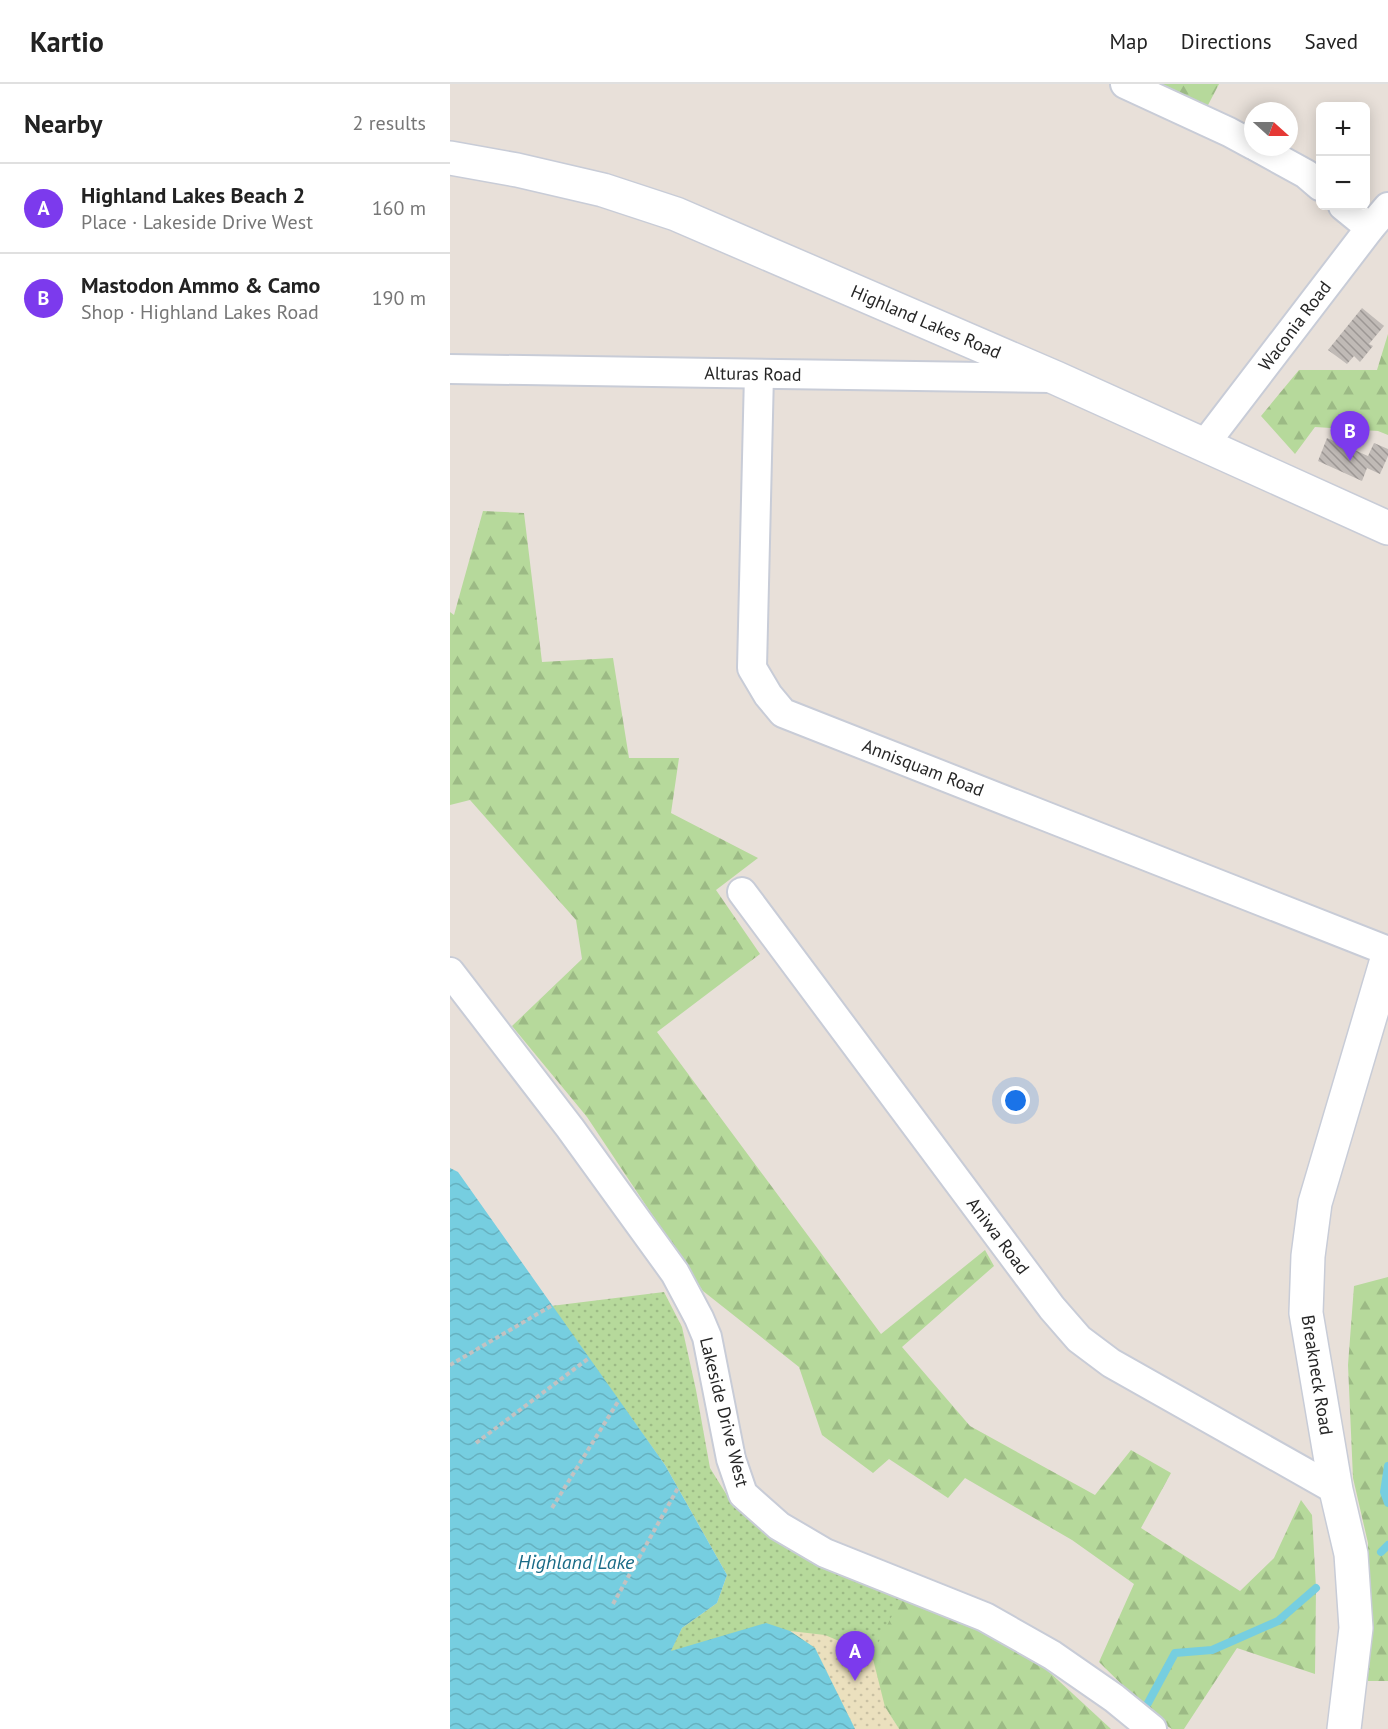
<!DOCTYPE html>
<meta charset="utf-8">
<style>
:root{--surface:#fff;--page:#f6f6f6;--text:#222;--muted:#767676;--line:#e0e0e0;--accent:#7c3aed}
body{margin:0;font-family:"PT Sans",sans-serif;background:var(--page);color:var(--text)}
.controls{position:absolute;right:18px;top:18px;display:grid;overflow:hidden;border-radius:9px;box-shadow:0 3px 15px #0003}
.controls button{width:54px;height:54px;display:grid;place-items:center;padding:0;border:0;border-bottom:2px solid var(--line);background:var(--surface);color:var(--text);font:30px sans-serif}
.compass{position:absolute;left:794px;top:18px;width:54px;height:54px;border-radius:50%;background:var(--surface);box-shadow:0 3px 15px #0003;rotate:111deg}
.you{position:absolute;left:566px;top:1017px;width:21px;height:21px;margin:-15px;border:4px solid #fff;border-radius:50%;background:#1a73e8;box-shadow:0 0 0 9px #1a73e833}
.badge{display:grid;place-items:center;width:39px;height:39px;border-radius:50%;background:var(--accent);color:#fff;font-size:20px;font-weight:700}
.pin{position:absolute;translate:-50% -50px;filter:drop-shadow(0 2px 3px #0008)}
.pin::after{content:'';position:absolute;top:32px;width:21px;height:18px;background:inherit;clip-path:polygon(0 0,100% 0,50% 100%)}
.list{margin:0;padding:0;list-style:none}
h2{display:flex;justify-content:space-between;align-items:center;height:78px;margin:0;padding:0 24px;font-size:26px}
h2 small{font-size:20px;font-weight:400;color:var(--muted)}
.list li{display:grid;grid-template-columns:39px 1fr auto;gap:18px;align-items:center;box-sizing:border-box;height:90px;padding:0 24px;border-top:2px solid var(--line)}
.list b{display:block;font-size:22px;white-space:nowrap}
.list p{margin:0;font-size:20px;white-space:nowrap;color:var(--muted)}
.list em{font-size:20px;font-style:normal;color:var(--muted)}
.map{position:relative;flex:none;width:938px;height:1645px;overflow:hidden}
header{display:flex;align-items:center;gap:36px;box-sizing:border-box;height:84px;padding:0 30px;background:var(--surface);border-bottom:2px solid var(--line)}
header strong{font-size:28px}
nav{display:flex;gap:33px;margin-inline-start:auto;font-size:21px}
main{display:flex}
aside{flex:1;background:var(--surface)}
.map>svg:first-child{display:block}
.green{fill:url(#green-dots)}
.forest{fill:url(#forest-firs)}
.sand{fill:url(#sand-dots)}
.water{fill:url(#water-waves)}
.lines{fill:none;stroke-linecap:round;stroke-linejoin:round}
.stream{stroke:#76cee0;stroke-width:8}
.building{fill:url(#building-back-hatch)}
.minor-casing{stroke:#c8ccd7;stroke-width:32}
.tertiary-casing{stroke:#c8ccd7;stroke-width:36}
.path{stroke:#c2c2c2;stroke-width:4;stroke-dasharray:4.5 3;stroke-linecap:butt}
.minor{stroke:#fff;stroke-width:28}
.tertiary{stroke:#fff;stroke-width:33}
.labels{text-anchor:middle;stroke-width:6;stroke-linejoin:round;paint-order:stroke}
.street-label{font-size:18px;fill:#262626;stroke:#fff}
.water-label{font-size:20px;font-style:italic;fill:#1a6b87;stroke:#fff}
</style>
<header>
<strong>Kartio</strong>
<nav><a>Map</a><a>Directions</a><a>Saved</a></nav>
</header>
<main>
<aside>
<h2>Nearby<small>2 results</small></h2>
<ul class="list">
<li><span class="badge">A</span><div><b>Highland Lakes Beach 2</b><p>Place · Lakeside Drive West</p></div><em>160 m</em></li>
<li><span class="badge">B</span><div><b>Mastodon Ammo &amp; Camo</b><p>Shop · Highland Lakes Road</p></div><em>190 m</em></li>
</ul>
</aside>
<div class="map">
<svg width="938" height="1645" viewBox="0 0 938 1645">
<defs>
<pattern id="green-dots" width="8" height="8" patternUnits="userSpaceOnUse" patternTransform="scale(1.5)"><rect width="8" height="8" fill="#b6d99b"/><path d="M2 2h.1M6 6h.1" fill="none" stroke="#9cba85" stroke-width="1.8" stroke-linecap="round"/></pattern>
<pattern id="forest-firs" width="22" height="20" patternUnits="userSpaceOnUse" patternTransform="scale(1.5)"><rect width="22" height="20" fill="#b6d99b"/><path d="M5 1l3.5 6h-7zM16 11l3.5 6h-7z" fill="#9cba85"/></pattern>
<pattern id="sand-dots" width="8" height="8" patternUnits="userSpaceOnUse" patternTransform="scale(1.5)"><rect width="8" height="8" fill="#ebe0be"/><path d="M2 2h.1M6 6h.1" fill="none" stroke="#c9c0a3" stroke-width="1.8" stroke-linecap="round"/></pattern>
<pattern id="water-waves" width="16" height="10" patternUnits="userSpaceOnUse" patternTransform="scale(1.5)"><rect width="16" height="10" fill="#76cee0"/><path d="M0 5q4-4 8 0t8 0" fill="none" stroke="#66b1c0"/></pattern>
<pattern id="building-back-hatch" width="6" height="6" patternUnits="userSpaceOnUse" patternTransform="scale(1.5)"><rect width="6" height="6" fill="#c0bab6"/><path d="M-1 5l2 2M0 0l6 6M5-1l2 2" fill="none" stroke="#9c9794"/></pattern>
</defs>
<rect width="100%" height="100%" fill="#e8e0d9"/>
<path class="green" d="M214 1208 232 1243 246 1306 260 1384 283 1421 320 1454 370 1483 453 1510 435 1623 449 1645H405L365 1564 220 1568 232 1544 267 1519 277 1491 215 1381 101 1222Z"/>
<g class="forest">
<path d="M707 0H769L757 23Z"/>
<path d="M938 250V351L928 347 865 343 845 370 811 332 849 286H927Z"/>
<path d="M33 427 74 429 92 578 163 574 179 674H229L221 729 308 774 266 806 310 870 207 948 431 1250 535 1166 544 1182 452 1263 520 1342 645 1411 681 1366 721 1389 691 1444 790 1507 824 1474 851 1416 862 1431 866 1504 865 1590 787 1564 734 1645H722L709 1637 649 1578 684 1500 622 1456 515 1394 498 1414 439 1375 423 1389 372 1351 349 1283 253 1207 137 1033 62 942 132 875 126 836 20 716 0 721V528L4 531Z"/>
<path d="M938 1193V1597H918V1459L903 1394 898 1281 904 1202Z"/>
<path d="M453 1510 526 1543 583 1573 661 1645H449L435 1623 422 1571Z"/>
</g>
<path class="sand" d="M340 1547 375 1551 422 1571 435 1623 449 1645H405L365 1564Z"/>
<path class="water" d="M0 1084 8 1088 215 1381 277 1491 267 1519 232 1544 221 1567 316 1539 340 1547 365 1564 405 1645H0Z"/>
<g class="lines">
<g class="stream">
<path d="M938 1382 934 1408 938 1419"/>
<path d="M931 1468 938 1461"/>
<path d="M698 1619 725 1569 762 1566 828 1537 866 1504"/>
</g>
</g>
<g class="building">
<path d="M912 224 934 242 919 260 923 262 910 278 904 272 897 280 878 266Z"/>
<path d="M877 354 918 372 924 359 938 365V372L930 390 917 384 912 397 868 377Z"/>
</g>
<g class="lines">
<defs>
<g id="minor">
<path d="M675 0 779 48 803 61"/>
<path d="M807 63 856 90 870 102"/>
<path d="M893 122 920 144"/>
<path d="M0 285 601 294"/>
<path d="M309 290 302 584 318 611 333 629 938 867"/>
<path d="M754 361 920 144 938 123"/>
<path d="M292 808 602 1224 629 1255 661 1279 886 1406"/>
<path d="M0 888 120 1044 225 1189 249 1234 257 1253 281 1375 293 1410 329 1442 375 1469 535 1533 602 1571 664 1614 702 1645"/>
</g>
<g id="tertiary">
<path d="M0 74 67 86 153 106 226 130 606 294 938 444"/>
<path d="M894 1645 906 1544 901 1470 886 1406 856 1229 858 1172 865 1119 938 872"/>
</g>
</defs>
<use href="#minor" class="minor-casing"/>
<use href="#tertiary" class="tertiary-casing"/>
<g class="path">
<path d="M0 1281 101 1222"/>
<path d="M26 1359 139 1274"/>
<path d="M102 1424 169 1316"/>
<path d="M163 1520 228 1404"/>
</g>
<use href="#minor" class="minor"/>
<use href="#tertiary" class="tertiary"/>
</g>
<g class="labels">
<g class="street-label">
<text transform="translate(476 238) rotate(23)" y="6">Highland Lakes Road</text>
<text transform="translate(845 242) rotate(-53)" y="6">Waconia Road</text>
<text transform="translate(303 290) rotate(1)" y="6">Alturas Road</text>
<text transform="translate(473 684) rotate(21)" y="6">Annisquam Road</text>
<text transform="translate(548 1152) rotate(53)" y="6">Aniwa Road</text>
<text transform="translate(867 1291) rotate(81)" y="6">Breakneck Road</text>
<text transform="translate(274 1328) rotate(76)" y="6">Lakeside Drive West</text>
</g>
<g class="water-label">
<text x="126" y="1485">Highland Lake</text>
</g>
</g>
</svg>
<div class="controls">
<button>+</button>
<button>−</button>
</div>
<svg class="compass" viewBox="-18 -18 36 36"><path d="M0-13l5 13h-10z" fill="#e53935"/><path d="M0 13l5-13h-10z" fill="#767676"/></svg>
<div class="you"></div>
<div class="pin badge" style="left:405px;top:1597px">A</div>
<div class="pin badge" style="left:900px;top:377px">B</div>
</div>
</main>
